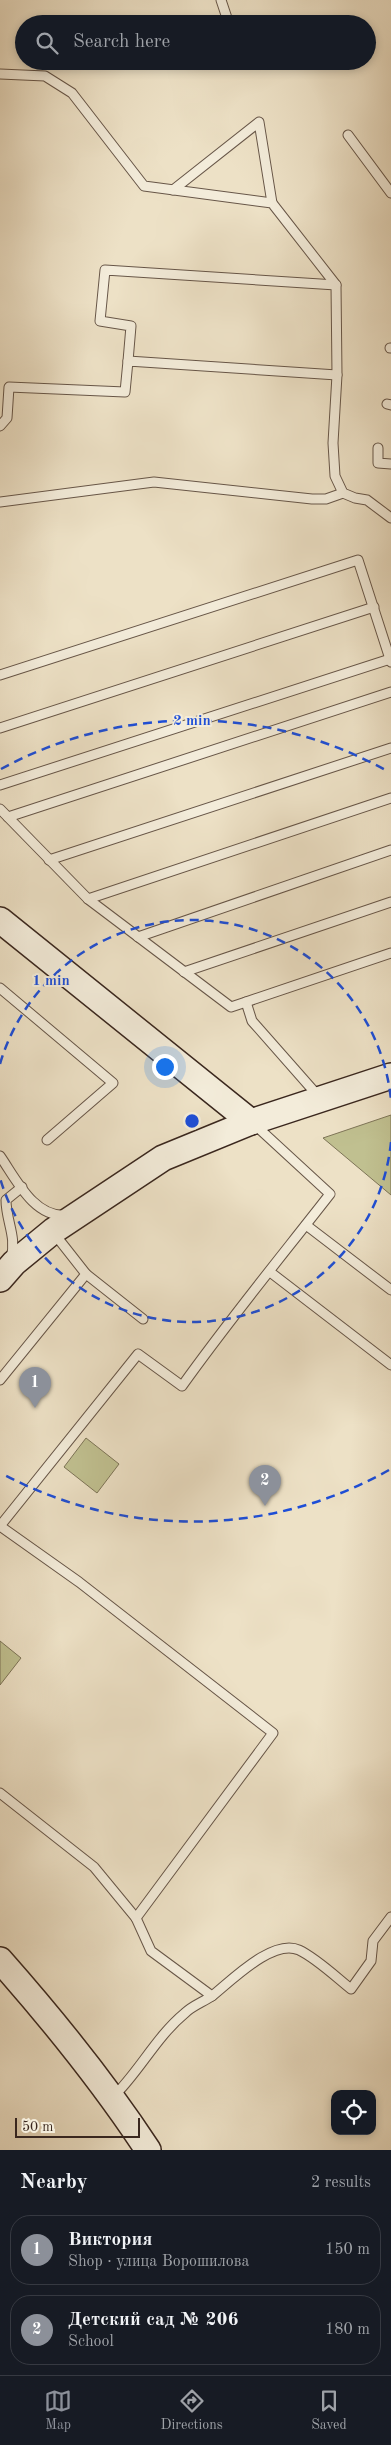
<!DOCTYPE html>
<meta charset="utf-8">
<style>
:root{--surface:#171b24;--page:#20242c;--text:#f1f3f6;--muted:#9ea1a6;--line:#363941;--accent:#8c9099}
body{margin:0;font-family:"Old Standard TT",serif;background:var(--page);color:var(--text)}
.controls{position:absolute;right:15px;bottom:15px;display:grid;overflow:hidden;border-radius:10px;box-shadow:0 2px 8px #0003}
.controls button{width:45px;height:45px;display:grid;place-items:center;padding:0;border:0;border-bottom:1px solid var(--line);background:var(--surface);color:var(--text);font:25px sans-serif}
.scale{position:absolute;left:15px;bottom:12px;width:125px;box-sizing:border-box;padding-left:5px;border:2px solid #3a271e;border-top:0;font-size:14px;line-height:18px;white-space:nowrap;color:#3a271e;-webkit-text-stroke:4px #f3ecda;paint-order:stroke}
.you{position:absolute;left:164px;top:1066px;width:18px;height:18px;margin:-12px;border:4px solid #fff;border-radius:50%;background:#1a73e8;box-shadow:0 0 0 8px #1a73e833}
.badge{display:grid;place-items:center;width:32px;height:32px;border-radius:50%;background:var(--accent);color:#fff;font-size:16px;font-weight:700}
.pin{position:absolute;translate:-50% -41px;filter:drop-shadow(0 1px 2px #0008)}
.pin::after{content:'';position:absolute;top:26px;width:18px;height:15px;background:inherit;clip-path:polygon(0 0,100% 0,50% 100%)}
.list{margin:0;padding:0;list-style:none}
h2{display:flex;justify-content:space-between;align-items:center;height:65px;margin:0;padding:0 20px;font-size:21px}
h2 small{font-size:16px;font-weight:400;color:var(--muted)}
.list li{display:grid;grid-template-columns:32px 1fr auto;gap:15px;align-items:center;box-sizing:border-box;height:70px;margin:0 10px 10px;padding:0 10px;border:1px solid var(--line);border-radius:20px}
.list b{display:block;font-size:19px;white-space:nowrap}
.list p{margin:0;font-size:16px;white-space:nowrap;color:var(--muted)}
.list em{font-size:16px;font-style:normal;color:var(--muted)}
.icon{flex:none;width:28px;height:28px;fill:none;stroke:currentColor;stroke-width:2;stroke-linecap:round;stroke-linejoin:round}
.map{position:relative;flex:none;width:391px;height:2150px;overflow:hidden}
.search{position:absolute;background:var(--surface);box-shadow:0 2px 8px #0003;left:15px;right:15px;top:15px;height:55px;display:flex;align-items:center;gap:12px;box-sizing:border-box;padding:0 18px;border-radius:28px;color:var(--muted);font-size:19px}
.sheet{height:225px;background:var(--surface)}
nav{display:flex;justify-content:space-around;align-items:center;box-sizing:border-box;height:70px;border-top:1px solid var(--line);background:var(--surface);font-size:14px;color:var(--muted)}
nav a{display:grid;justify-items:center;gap:2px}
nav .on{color:var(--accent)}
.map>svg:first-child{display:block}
.green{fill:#c0c090;stroke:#7d7457}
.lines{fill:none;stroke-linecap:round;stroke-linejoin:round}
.lane-casing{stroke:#675648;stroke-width:11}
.secondary-casing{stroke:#3a271e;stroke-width:28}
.lane{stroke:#f3ecda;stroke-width:9}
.secondary{stroke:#f3ecda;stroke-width:25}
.ring{fill:none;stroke:#1d4ed8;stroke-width:2.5;stroke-dasharray:9 6}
.centre{fill:#1d4ed8;stroke:#f3ecda;stroke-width:2.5}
.ring-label{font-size:15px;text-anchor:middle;font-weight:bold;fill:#1d4ed8;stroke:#f3ecda;stroke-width:4;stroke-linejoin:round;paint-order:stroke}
</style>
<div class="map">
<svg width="391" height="2150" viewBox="0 0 391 2150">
<rect width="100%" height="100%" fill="#ede1c6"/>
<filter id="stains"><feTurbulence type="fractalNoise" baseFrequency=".004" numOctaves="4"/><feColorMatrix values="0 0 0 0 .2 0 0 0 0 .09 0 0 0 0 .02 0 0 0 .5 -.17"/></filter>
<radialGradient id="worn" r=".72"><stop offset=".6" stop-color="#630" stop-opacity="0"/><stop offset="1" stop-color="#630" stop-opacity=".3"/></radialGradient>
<g class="green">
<path d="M391 1115V1195L323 1138Z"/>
<path d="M86 1438 119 1464 97 1493 64 1467Z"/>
<path d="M0 1641 21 1658 0 1685Z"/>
</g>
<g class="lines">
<defs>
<g id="lane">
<path d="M221 0 229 24"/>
<path d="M0 74 45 76 72 93 144 186 272 203 336 285"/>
<path d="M348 135 391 193"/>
<path d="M173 190 259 122 272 203"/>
<path d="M390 348H391"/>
<path d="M128 361 131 326 100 321 105 270 336 285 337 375 333 443 335 476 343 493 355 498 367 500 391 518"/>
<path d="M387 404 391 405"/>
<path d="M0 426 7 418 9 387 125 392 128 361 337 375"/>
<path d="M378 448V463L391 464"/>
<path d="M0 502 154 482 312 499H326L343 493"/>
<path d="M0 675 358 560 391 662"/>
<path d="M0 728 374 607"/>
<path d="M0 785 390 659"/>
<path d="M0 809 88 899 231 1007 246 1002 252 1021 319 1097"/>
<path d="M8 817 391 692"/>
<path d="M49 860 391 748"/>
<path d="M88 899 391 798"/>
<path d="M138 937 391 850"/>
<path d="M184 972 391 902"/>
<path d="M0 988 113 1083 47 1140"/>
<path d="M246 1002 391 953"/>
<path d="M0 1156C16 1179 34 1218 66 1215"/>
<path d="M306 1225 391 1290"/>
<path d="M11 1258C17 1237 6 1221 6 1200L22 1187"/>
<path d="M270 1272 391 1365"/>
<path d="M86 1274 143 1319"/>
<path d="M0 1380 86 1274 53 1232"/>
<path d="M0 1526 138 1354 182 1386C229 1320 280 1258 330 1194L254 1124"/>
<path d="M0 1526 79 1582 273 1733 136 1918"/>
<path d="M0 1793 94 1867 136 1918 151 1951 212 1996C203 2002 192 2006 185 2013 156 2037 139 2072 113 2097"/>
<path d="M212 1996C231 1981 273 1938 299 1950 316 1958 336 1977 351 1989L371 1961 373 1941 391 1917"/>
</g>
<g id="secondary">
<path d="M0 920 251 1122"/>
<path d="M0 1279 14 1263 53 1231 163 1158 251 1122 391 1076"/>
<path d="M0 1960C53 2020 104 2083 148 2150"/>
</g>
</defs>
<use href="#lane" class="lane-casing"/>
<use href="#secondary" class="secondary-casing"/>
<use href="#lane" class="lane"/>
<use href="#secondary" class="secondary"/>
</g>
<g class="ring">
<path d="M391 1142A200 200 0 0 1 0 1178M0 1064A200 200 0 0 1 391 1100"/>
<path d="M389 1470A401 401 0 0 1 1 1473M1 769A401 401 0 0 1 389 772"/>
</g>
<circle cx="192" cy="1121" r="8" class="centre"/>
<g class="ring-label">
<text x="192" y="725">2 min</text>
<text x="51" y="985">1 min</text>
</g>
<rect width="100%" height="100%" filter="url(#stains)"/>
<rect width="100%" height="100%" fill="url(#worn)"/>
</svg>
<div class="controls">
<button><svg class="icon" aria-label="locate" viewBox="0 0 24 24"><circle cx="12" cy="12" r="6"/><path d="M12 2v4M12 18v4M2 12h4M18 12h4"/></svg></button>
</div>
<div class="scale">50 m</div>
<div class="you"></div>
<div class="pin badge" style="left:35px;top:1408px">1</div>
<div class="pin badge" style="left:265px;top:1506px">2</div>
<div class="search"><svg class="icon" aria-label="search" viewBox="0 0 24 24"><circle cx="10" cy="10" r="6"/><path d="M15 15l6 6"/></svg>Search here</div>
</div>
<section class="sheet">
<h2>Nearby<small>2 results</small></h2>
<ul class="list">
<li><span class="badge">1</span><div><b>Виктория</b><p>Shop · улица Ворошилова</p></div><em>150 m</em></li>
<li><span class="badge">2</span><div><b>Детский сад № 206</b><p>School</p></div><em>180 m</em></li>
</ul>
</section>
<nav>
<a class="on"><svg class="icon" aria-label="map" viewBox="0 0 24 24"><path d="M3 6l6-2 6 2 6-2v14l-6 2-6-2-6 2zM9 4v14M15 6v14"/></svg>Map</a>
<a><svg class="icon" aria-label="directions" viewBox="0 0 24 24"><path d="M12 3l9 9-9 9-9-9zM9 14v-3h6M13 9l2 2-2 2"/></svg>Directions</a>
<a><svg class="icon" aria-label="saved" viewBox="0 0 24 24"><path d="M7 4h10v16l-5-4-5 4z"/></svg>Saved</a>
</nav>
